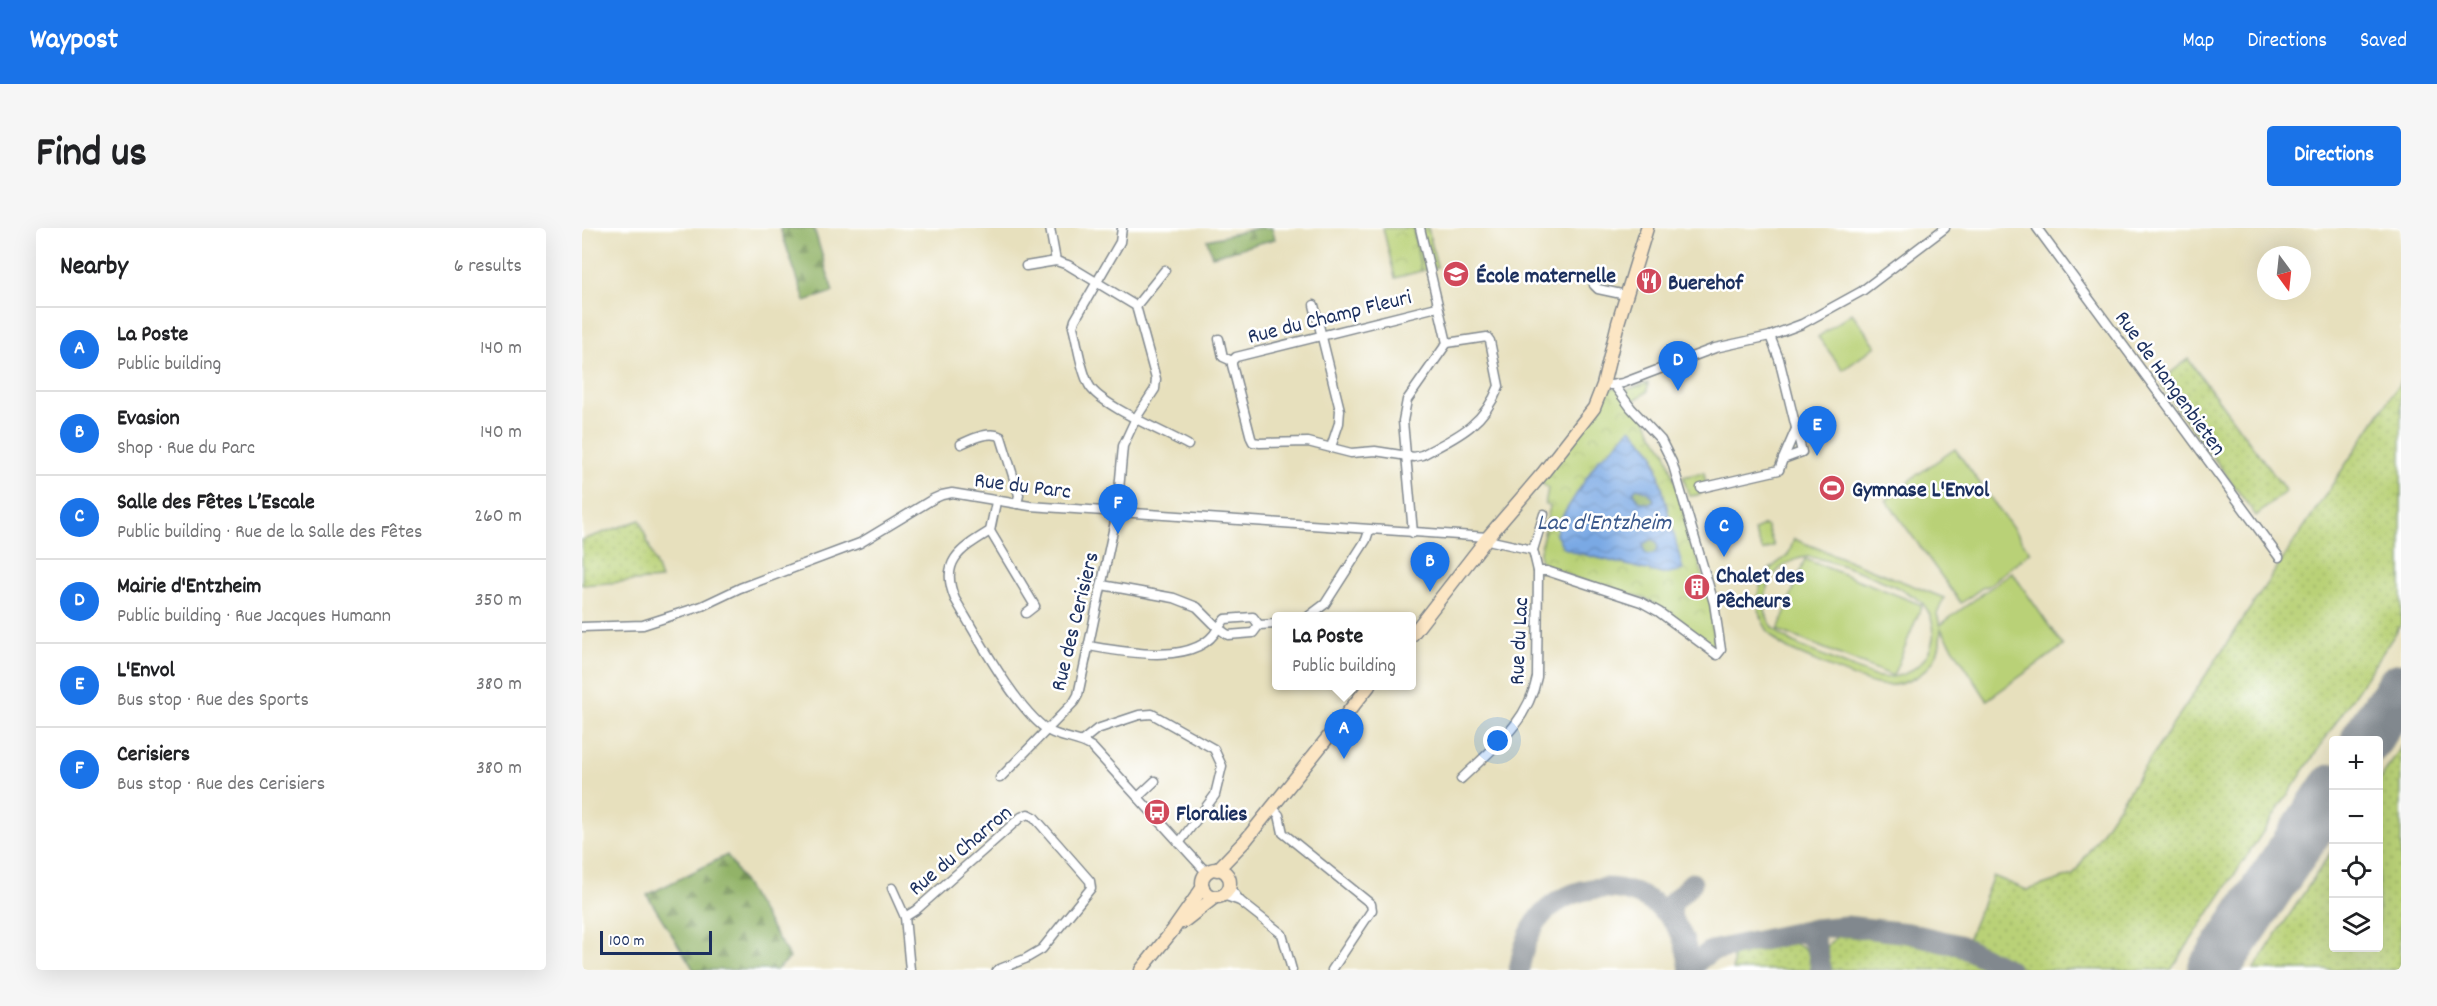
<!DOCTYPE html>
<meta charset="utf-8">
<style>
:root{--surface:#fff;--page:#f6f6f6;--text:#202124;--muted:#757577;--line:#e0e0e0;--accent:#1a73e8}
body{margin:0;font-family:Dekko,sans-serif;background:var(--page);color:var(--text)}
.controls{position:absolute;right:18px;bottom:18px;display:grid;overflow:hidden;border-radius:6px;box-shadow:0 6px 24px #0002}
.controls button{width:54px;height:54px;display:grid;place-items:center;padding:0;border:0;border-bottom:2px solid var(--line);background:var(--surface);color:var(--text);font:30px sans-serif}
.compass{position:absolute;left:1675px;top:18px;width:54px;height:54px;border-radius:50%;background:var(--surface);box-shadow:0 6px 24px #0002;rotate:165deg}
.scale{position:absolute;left:18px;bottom:15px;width:112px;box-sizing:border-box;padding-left:6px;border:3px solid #1b2f5e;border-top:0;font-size:16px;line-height:21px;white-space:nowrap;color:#1b2f5e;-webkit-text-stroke:4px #fff;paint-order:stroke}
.you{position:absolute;left:916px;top:513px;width:21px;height:21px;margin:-15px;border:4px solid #fff;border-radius:50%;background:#1a73e8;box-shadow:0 0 0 9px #1a73e833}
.badge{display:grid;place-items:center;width:39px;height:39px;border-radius:50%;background:var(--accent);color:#fff;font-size:20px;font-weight:700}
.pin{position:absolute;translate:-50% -50px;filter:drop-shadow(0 2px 3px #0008)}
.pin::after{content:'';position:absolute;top:32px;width:21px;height:18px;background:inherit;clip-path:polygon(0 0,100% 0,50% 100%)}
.popup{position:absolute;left:690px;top:384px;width:144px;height:78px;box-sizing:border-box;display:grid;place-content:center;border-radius:6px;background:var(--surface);filter:drop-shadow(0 2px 4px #0005);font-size:20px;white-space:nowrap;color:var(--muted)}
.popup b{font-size:22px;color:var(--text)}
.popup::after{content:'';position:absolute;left:50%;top:100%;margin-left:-12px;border:12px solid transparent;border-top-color:var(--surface)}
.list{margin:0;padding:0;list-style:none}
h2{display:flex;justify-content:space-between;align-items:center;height:78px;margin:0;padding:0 24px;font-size:26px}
h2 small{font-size:20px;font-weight:400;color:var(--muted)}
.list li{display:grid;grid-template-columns:39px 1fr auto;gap:18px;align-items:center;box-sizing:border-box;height:84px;padding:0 24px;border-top:2px solid var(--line)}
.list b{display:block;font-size:22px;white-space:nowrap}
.list p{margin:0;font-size:20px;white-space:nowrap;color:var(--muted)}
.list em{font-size:20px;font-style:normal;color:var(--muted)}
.icon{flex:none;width:33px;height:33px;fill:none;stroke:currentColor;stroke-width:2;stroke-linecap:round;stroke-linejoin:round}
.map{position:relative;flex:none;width:1819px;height:742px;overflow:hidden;border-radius:6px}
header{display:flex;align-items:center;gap:36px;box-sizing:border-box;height:84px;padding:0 30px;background:var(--accent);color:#fff}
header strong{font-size:28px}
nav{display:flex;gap:33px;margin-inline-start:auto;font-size:21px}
.intro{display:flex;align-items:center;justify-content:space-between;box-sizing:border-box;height:144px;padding:0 36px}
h1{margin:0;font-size:42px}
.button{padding:15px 27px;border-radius:6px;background:var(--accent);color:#fff;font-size:21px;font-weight:700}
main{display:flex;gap:36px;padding:0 36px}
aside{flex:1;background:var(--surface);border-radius:6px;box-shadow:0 6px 24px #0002}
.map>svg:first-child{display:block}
.grass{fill:url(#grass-dots);stroke:#6a806a;stroke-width:1.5}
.forest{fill:url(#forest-firs);stroke:#567163;stroke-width:1.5}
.park{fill:url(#park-crowns);stroke:#6a806a;stroke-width:1.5;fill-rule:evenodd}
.pitch{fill:#b9d177;stroke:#6a806a;stroke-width:1.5;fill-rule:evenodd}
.water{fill:url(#water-waves);stroke:#4a6ca1;stroke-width:1.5;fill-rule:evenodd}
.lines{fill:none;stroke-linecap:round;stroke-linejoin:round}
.taxiway{stroke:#81888e;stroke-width:21}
.runway{stroke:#81888e;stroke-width:51}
.street-casing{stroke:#81888e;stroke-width:11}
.secondary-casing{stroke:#81888e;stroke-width:15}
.street{stroke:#fff;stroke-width:8}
.secondary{stroke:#fce6c4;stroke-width:12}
.labels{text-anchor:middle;stroke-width:5;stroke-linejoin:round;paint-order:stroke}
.poi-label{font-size:22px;font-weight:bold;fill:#1b2f5e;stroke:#fff;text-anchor:start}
.street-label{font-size:22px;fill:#1b2f5e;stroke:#fff}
.water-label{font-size:24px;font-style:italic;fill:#3c5a8d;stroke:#fff}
</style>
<header>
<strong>Waypost</strong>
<nav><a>Map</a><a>Directions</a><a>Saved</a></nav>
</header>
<div class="intro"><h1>Find us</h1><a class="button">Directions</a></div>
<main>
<aside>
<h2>Nearby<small>6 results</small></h2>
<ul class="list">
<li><span class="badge">A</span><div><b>La Poste</b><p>Public building</p></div><em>140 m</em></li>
<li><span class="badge">B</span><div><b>Evasion</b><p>Shop · Rue du Parc</p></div><em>140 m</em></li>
<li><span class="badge">C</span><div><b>Salle des Fêtes L’Escale</b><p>Public building · Rue de la Salle des Fêtes</p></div><em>260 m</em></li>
<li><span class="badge">D</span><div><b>Mairie d'Entzheim</b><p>Public building · Rue Jacques Humann</p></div><em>350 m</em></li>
<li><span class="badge">E</span><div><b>L'Envol</b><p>Bus stop · Rue des Sports</p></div><em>380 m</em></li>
<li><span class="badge">F</span><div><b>Cerisiers</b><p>Bus stop · Rue des Cerisiers</p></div><em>380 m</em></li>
</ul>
</aside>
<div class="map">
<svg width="1819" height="742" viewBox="0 0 1819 742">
<defs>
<pattern id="grass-dots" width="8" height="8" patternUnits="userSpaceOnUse" patternTransform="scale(1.5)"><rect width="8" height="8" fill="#b9d177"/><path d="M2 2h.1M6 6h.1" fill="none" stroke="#9eb469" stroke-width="1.8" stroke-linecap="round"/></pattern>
<pattern id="forest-firs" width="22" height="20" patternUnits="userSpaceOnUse" patternTransform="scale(1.5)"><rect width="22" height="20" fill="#92b368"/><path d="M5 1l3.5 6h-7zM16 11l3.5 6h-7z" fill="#769259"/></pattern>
<pattern id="park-crowns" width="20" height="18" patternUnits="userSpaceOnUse" patternTransform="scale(1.5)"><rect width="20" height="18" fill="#b9d177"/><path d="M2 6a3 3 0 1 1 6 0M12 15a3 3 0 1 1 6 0" fill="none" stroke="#9eb469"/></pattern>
<pattern id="water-waves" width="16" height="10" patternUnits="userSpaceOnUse" patternTransform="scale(1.5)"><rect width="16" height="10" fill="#7aa9e4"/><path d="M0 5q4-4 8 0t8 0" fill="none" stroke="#638abc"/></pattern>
</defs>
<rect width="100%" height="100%" fill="#fff"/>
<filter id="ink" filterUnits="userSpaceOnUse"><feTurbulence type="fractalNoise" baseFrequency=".0167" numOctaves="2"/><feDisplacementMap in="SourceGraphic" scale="12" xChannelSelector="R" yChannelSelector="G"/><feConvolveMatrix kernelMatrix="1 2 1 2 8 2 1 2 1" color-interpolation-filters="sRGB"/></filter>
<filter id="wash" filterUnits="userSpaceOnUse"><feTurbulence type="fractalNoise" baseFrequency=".008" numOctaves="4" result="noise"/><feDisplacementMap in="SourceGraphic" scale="24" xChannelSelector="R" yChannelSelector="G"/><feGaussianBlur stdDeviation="1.35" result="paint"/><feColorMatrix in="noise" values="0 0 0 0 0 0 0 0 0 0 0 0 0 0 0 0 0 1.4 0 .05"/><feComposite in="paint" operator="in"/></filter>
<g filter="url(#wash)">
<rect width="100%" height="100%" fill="#e7e0bd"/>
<g class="grass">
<path d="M831 0H846L855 39 839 43Z"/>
<path d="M1606 131 1704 263 1674 288 1580 159 1581 151Z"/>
<path d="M1819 153V397L1589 742H1444L1386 712 1411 648 1445 662 1491 647Z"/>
<path d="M1066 155 1065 164 1049 174 1041 163Z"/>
<path d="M58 292 79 351 0 357V312Z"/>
<path d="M1819 519V742H1671L1751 621 1752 720H1796L1797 553Z"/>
<path d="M1256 708 1310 711 1374 726 1409 742H1250L1244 722 1247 716Z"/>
<path d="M1201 714C1221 715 1230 722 1230 742H1151V725Z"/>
</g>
<g class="forest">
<path d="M198 0H232L251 64 223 73Z"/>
<path d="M676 0H690L693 11 630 28 625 12Z"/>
<path d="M1055 260C1061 261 1071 265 1072 273L1065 276 1057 273 1051 263Z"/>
<circle cx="1068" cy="319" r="8"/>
<path d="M145 627 208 730 194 742H112L65 667Z"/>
</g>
<g class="park">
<path d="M801 0H831L839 43 813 50Z"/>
<path d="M1036 159 1064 190 1069 203 1084 224 1129 375 1133 422 1065 371 996 351 960 336 957 327 968 278 963 277 966 260 957 253 1024 161ZM1049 200 1072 225 1100 342 1081 346 992 324 974 307 976 295 1016 232 1033 218Z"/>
<path d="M1122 244 1124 256 1117 258 1118 267 1107 268 1101 249Z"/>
</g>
<g class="pitch">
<path d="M1270 85 1294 118 1261 142 1236 109Z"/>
<path d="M1373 221 1448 324 1406 358 1400 360 1379 375 1304 272 1325 257 1329 251Z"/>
<path d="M1182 297 1185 299 1192 318 1181 323 1172 303Z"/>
<path d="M1212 311 1362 370 1355 386 1358 397 1430 344 1481 418 1405 472 1359 401C1358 407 1359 414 1357 420 1349 446 1320 462 1294 456 1266 449 1237 434 1210 423 1181 409 1166 375 1184 346 1190 337 1198 334 1205 328 1208 324 1210 316 1212 311ZM1224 329C1243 328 1332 362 1342 377 1369 413 1334 458 1292 448 1277 442 1261 436 1245 429 1214 417 1170 403 1186 358 1193 341 1207 332 1224 329Z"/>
<path d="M1223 331 1340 377 1311 448 1196 402Z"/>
</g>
<path class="water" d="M1049 200 1071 225 1101 342 1081 346 992 324 982 320 974 307 976 295 1016 232 1033 218ZM1054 260C1061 260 1071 265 1072 273L1065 276 1057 273 1051 264ZM1070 311 1075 314 1076 321 1072 326 1066 327 1062 324 1061 316Z"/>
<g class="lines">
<g class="taxiway">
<path d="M1089 691 1090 675 1110 655"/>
<path d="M1219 704C1237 710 1236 726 1239 742"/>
<path d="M937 742C941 719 948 697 966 681 1006 646 1070 656 1097 702 1104 714 1106 729 1108 742"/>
<path d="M1108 742 1117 732 1129 723 1232 701 1264 698 1326 705 1377 717 1427 742"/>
</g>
<g class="runway">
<path d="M1784 512 1819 460"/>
<path d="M1631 742 1752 561"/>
</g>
</g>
</g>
<g filter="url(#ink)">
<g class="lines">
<defs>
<g id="street">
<path d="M468 0 474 33"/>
<path d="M540 0 538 14 493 92 491 99C496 117 498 140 507 157 517 177 585 205 606 217"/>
<path d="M1455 0 1697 329"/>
<path d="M1012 57 1016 61 1044 67"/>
<path d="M732 77 758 182 757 195 749 219"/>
<path d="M554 78 583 42"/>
<path d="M855 79 654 129 650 133V137L669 210 671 214 678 215 726 214 769 225 793 223 832 229 840 227C875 209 902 197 917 158L908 113 905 109 865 115"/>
<path d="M637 111 641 129 650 133"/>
<path d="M1029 157 1041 155 1133 120 1188 108 1220 96 1280 63 1363 0"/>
<path d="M379 216C390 211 408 202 419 209L437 267 435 276"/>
<path d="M1201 231 1214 201"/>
<path d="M1119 260 1197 242 1201 231 1220 224 1197 131 1188 108"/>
<path d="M414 274 408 303C379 321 357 333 373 371 394 406 434 482 467 503 481 511 497 510 510 519L625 645"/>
<path d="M408 303 453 378 444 385"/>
<path d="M831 305 821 193 825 172 865 115 838 0"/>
<path d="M956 343H965L1059 374 1077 384 1135 427 1139 422 1132 375 1090 234 1079 212 1049 180 1032 157"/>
<path d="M727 388 743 376 784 312 787 303"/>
<path d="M671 389 677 397 671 405 646 407 636 400 643 391Z"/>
<path d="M677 397 694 396"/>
<path d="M0 399 61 397 120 378 158 360 278 315 351 271 360 267 370 265 448 278 906 309 910 313 951 322"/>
<path d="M507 418C541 424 616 439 636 400L615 379 592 370 520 357"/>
<path d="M500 513 515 501 557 487 570 486 632 521 640 538 633 567 597 615"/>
<path d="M418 550 492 474 496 467 535 284 541 218 554 190 573 161 574 151 554 78 486 37 474 33 444 38"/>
<path d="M879 551C911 520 946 495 955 449L956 343 951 322 962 286"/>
<path d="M556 569 573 553"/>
<path d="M690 579 697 587 701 605 789 676 790 682 750 742"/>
<path d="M647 659 658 673 700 706 710 742"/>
<path d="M310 660 323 689 328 742"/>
<path d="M641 667 658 673"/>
<path d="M323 689 334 682 439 589 446 586 452 589 508 653 509 660 460 721 443 731 415 742"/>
</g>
<g id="secondary">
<path d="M830 407 906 309 961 245 1012 180 1021 157 1036 95 1065 0"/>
<circle cx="634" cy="655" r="14"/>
<path d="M635 642 663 613 787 458"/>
<path d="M601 694 633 669"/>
<path d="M559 742 591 702 621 659"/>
</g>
</defs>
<use href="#street" class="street-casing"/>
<use href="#secondary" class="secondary-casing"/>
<use href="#street" class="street"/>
<use href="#secondary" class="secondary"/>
</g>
</g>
<defs>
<symbol id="school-disc" viewBox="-11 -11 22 22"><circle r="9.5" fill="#d1495b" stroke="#fff"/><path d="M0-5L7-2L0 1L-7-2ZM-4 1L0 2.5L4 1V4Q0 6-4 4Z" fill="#fff"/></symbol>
<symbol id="restaurant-disc" viewBox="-11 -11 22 22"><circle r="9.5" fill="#d1495b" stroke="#fff"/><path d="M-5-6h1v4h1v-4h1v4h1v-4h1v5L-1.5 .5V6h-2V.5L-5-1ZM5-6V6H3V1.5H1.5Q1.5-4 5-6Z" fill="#fff"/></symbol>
<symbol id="stadium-disc" viewBox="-11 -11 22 22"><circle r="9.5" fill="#d1495b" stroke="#fff"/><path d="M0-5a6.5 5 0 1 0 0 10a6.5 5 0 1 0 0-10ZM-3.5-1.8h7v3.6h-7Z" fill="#fff"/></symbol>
<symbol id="building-disc" viewBox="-11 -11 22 22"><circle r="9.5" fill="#d1495b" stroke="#fff"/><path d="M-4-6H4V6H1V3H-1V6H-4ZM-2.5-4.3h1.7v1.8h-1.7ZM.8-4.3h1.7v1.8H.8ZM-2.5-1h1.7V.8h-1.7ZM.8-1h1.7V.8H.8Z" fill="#fff"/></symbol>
<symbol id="bus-disc" viewBox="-11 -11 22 22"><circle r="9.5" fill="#d1495b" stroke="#fff"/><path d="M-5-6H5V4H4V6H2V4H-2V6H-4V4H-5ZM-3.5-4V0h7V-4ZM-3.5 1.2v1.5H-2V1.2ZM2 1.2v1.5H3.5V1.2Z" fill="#fff"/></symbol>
</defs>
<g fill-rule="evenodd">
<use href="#school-disc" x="859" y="31" width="30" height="30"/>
<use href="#restaurant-disc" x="1052" y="38" width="30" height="30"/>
<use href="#stadium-disc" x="1235" y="245" width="30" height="30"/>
<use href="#building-disc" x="1100" y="344" width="30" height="30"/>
<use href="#bus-disc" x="560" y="569" width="30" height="30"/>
</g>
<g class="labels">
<g class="poi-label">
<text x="894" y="54">École maternelle</text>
<text x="1086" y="61">Buerehof</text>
<text x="1270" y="268">Gymnase L'Envol</text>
<text x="1134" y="354">Chalet des<tspan x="1134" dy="25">Pêcheurs</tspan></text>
<text x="594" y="592">Floralies</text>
</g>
<g class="street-label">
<text transform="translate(747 87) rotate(-14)" y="8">Rue du Champ Fleuri</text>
<text transform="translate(1590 154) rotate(54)" y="8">Rue de Hangenbieten</text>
<text transform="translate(441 256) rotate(7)" y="8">Rue du Parc</text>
<text transform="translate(491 393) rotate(-76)" y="8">Rue des Cerisiers</text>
<text transform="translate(935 413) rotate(-87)" y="8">Rue du Lac</text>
<text transform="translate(377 621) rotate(-40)" y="8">Rue du Charron</text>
</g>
<g class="water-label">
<text x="1022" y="301">Lac d'Entzheim</text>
</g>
</g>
</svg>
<div class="controls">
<button>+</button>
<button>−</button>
<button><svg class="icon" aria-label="locate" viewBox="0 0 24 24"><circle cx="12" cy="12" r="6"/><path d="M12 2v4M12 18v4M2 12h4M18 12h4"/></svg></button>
<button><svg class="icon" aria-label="layers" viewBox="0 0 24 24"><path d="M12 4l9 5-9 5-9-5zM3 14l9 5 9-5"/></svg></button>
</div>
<svg class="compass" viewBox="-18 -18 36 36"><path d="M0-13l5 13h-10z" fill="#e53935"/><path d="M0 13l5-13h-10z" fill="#757577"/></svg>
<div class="scale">100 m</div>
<div class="you"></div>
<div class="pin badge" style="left:762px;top:531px">A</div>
<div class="popup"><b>La Poste</b>Public building</div>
<div class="pin badge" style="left:848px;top:364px">B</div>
<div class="pin badge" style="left:1142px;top:329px">C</div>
<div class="pin badge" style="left:1096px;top:163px">D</div>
<div class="pin badge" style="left:1235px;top:228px">E</div>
<div class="pin badge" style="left:536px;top:306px">F</div>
</div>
</main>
